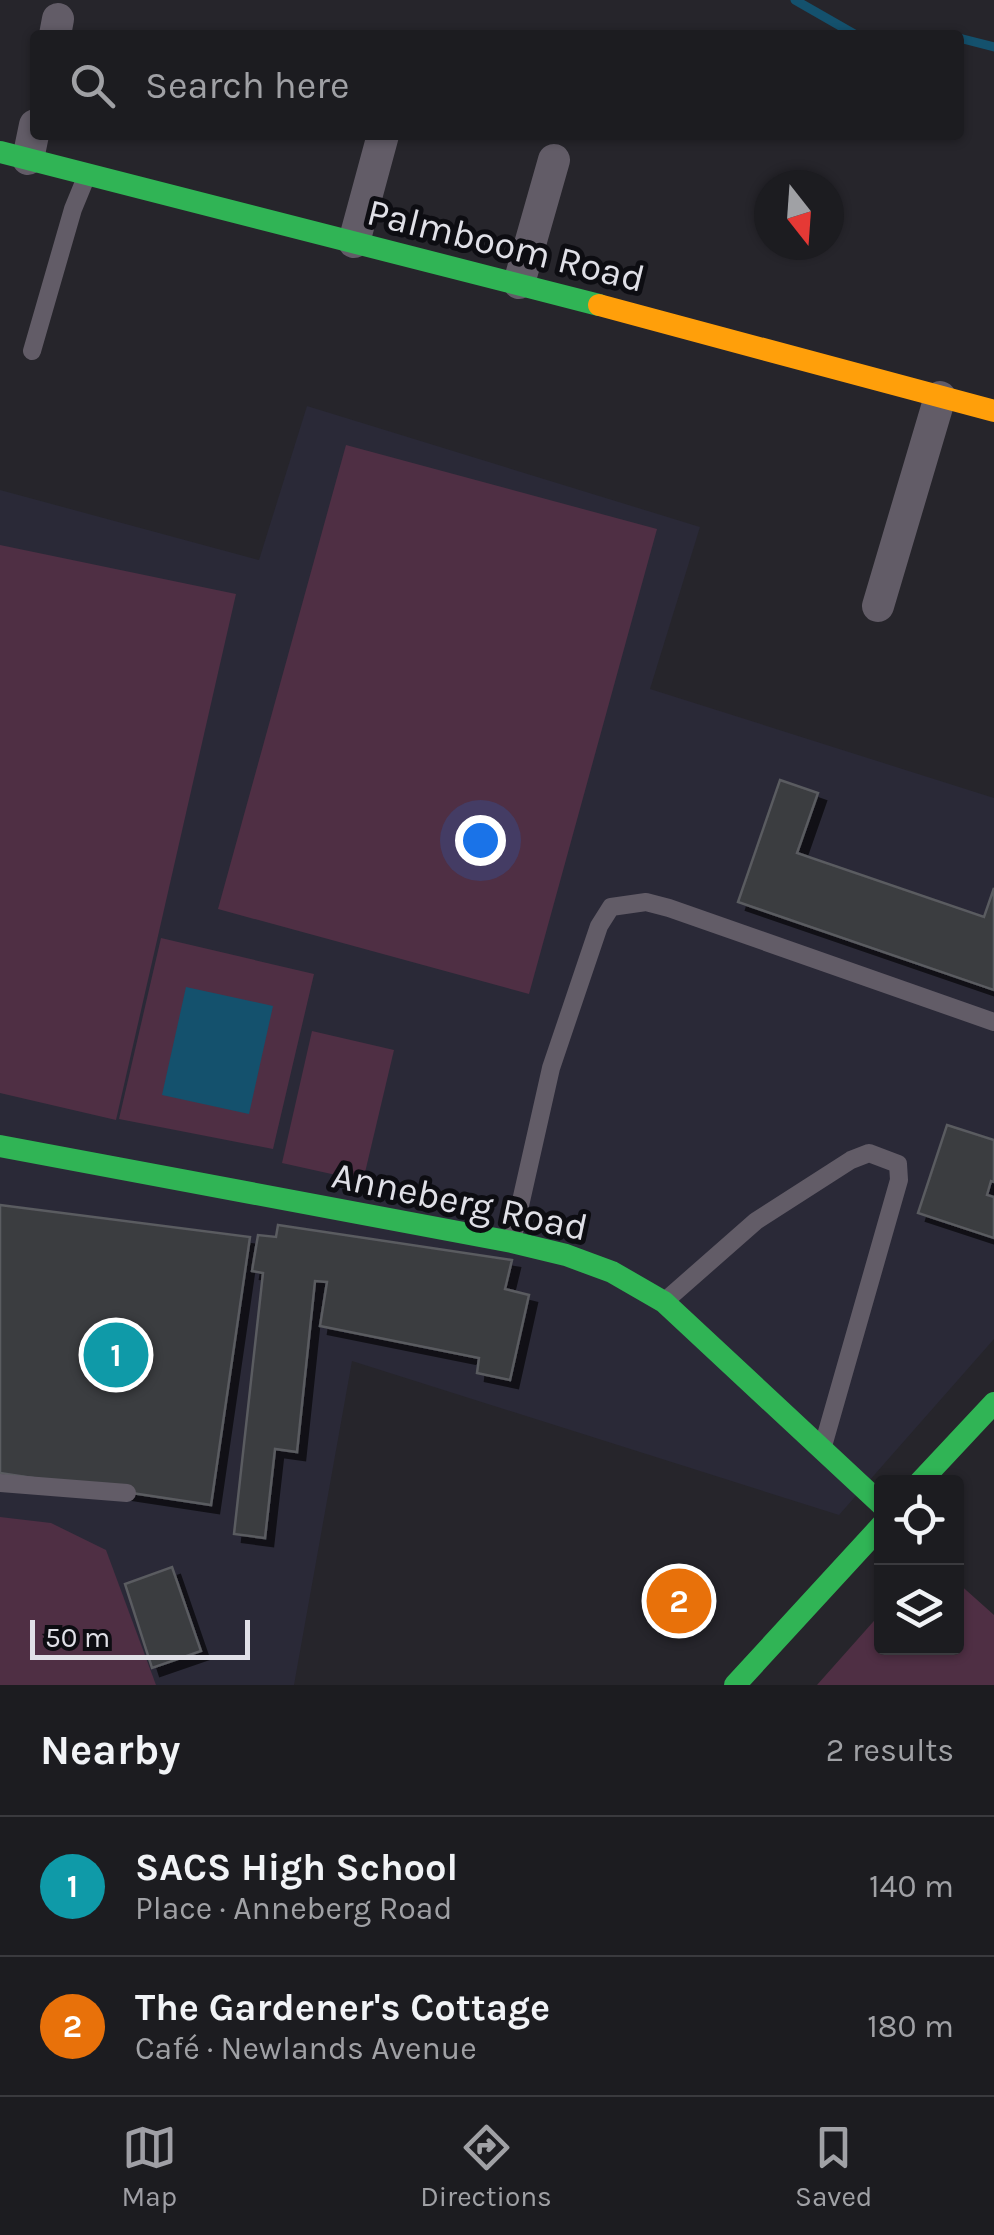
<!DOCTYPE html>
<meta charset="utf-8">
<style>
:root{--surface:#1c1c20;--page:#29292d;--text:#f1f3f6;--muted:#a0a1a5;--line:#3a3a3e;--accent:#9f9fa5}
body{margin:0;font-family:Karla,sans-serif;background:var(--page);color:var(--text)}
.controls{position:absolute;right:30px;bottom:30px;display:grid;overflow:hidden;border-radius:10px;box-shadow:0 2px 8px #0004}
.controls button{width:90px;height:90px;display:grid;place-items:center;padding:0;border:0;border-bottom:2px solid var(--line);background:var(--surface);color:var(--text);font:50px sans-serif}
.compass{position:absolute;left:754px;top:170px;width:90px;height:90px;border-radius:50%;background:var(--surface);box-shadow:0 2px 8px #0004;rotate:163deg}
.scale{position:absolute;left:30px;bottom:25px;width:220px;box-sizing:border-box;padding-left:10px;border:5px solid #e0e0e7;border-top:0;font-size:28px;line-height:35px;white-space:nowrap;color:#e0e0e7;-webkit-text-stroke:8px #0d0d12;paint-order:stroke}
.you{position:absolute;left:480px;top:840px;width:35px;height:35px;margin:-25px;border:8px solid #fff;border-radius:50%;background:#1a73e8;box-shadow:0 0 0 15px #1a73e833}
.badge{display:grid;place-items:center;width:65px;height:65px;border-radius:50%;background:var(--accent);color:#fff;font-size:32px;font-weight:700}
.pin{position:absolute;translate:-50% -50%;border:5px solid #fff;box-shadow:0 2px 10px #0006}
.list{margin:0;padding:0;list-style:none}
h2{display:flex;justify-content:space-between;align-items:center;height:130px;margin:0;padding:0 40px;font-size:42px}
h2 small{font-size:32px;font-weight:400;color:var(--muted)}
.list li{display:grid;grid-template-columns:65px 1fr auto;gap:30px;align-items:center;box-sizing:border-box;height:140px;padding:0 40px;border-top:2px solid var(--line)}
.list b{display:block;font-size:38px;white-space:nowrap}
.list p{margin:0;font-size:32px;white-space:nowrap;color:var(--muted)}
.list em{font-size:32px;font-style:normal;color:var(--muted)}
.icon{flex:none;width:55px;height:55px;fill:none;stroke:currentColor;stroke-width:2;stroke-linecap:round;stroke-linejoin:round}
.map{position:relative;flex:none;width:994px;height:1685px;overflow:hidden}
.search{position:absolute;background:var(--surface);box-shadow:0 2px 8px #0004;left:30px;right:30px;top:30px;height:110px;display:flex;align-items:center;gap:25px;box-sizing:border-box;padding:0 35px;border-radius:10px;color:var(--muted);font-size:38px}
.sheet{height:410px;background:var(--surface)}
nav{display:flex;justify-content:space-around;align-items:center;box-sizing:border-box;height:140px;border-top:2px solid var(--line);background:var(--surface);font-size:28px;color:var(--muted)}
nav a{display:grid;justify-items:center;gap:5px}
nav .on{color:var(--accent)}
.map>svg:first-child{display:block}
.built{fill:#2a2937}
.green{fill:#4f2f44}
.water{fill:#14516d}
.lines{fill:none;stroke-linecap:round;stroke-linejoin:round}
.stream{stroke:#14516d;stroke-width:9}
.building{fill:#3b3c40;stroke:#5a5b60;stroke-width:2.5;filter:url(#shadow)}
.lane{stroke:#625c67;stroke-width:18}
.street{stroke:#625c67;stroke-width:32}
.fast{stroke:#30b455;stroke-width:22}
.slow{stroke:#ff9f0a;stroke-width:22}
.labels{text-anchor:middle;stroke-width:10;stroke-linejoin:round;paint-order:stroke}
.street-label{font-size:38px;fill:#e0e0e7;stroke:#0d0d12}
</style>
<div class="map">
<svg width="994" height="1685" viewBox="0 0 994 1685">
<defs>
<filter id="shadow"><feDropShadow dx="8" dy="8" stdDeviation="0" flood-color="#0009"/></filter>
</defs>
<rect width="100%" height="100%" fill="#26252b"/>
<path class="built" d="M307 406 700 527 650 689 994 798V1339L839 1515 352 1361 294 1685H0V490L259 560Z"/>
<g class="green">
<path d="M346 445 657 529 529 994 218 909Z"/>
<path d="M0 545 236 594 116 1120 0 1093Z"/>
<path d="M161 938 314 974 273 1149 119 1119Z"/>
<path d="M312 1031 394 1050 363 1181 282 1163Z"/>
<path d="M0 1517 51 1523 106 1550 156 1685H0Z"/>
<path d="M957 1582 994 1615V1685H817L881 1613 882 1648H956Z"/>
</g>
<path class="water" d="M186 987 273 1006 249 1114 162 1095Z"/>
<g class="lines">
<g class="stream">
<path d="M795 0 856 35"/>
<path d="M959 38 994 47"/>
</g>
</g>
<g class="building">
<path d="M780 780 818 793 797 853 984 917 994 888V990L738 902Z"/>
<path d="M947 1125 994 1140V1182L991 1181 987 1195 994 1197V1238L918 1213Z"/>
<path d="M0 1205 250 1237 211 1505 0 1473Z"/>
<path d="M278 1225 512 1260 505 1289 529 1295 510 1380 477 1373 479 1358 320 1326 327 1282 315 1281 297 1452 275 1449 265 1538 234 1534 263 1273 252 1271 258 1235 276 1237Z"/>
<path d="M172 1567 201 1651 152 1668 125 1584Z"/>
</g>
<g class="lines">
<g class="lane">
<path d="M32 351 73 209 87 175"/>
<path d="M512 1241 551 1068 599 926 611 907 646 902 669 908 994 1022"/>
<path d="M665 1301 756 1221 851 1160 869 1153 898 1164 899 1180 823 1446"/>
<path d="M0 1483 127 1493"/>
</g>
<g class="street">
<path d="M55 35 58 19"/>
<path d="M28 159 35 125"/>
<path d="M354 242 383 135"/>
<path d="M519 283 554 160"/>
<path d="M878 606 940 397"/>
</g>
<g class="fast">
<path d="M0 152 599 305"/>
<path d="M0 1146 512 1242 566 1255 612 1272 664 1302 882 1505"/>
<path d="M920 1482 994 1403"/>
<path d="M735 1685 882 1525"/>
</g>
<path class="slow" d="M599 305 994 411"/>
</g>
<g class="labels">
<g class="street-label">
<text transform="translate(506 245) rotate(14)" y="13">Palmboom Road</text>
<text transform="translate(460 1201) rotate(12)" y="13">Anneberg Road</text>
</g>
</g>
</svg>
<div class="controls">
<button><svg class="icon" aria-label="locate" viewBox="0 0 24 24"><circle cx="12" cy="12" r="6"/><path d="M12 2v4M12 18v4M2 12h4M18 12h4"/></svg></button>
<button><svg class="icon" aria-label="layers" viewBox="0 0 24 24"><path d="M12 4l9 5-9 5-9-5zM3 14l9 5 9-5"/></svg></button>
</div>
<svg class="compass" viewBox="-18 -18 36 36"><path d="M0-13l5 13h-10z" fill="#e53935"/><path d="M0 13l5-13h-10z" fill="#a0a1a5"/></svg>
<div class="scale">50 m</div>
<div class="you"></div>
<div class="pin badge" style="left:116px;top:1355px;background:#0f9aa8">1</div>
<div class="pin badge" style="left:679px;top:1601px;background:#e8710a">2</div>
<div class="search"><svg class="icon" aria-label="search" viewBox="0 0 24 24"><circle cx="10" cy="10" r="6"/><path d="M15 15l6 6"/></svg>Search here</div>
</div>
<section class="sheet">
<h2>Nearby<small>2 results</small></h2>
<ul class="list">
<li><span class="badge" style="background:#0f9aa8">1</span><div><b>SACS High School</b><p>Place · Anneberg Road</p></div><em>140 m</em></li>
<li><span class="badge" style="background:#e8710a">2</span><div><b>The Gardener's Cottage</b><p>Café · Newlands Avenue</p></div><em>180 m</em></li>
</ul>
</section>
<nav>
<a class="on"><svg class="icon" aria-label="map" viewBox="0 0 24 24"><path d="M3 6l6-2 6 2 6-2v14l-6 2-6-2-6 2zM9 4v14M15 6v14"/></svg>Map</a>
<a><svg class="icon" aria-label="directions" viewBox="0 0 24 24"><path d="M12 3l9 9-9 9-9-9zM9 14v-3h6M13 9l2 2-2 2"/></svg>Directions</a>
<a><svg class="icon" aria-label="saved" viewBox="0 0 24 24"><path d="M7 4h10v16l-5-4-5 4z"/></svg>Saved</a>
</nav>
